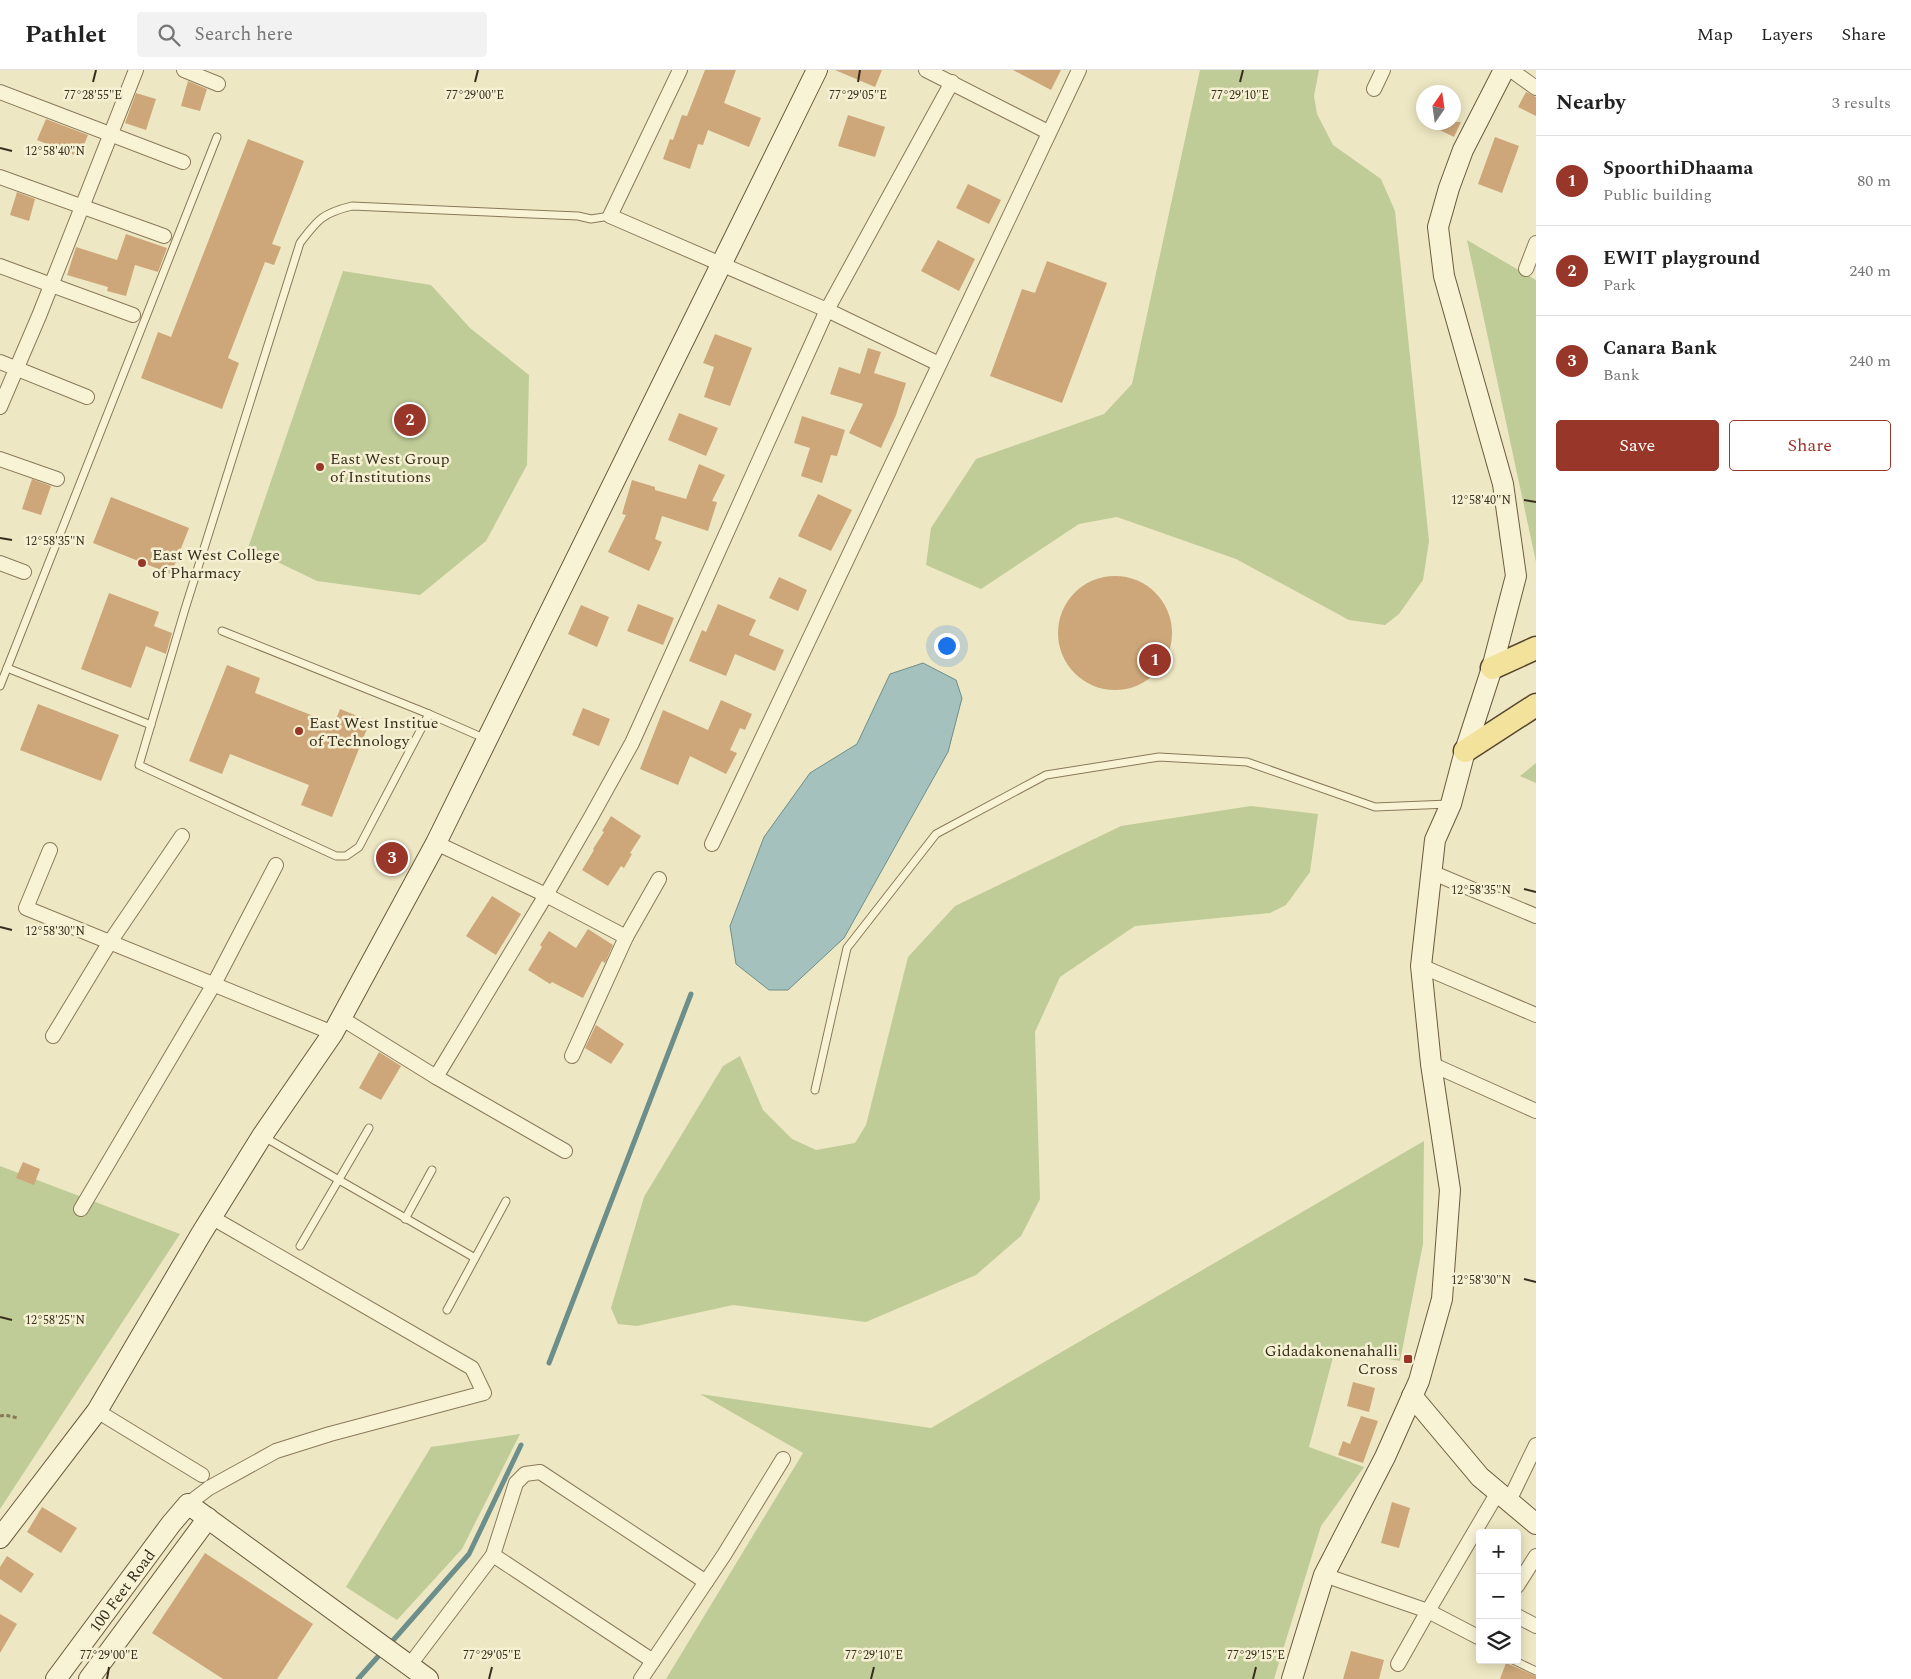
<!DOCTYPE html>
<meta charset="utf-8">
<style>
:root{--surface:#fff;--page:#f2f2f2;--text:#222;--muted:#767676;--line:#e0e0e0;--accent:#983729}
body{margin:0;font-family:Spectral,serif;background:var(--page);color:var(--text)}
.controls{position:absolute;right:15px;bottom:15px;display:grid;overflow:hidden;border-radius:5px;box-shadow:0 2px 12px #0003}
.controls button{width:45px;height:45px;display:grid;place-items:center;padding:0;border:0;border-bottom:1px solid var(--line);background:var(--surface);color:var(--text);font:25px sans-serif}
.compass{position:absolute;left:1416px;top:15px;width:45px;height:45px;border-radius:50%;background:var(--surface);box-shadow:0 2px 12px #0003;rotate:13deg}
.you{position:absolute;left:946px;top:575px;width:18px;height:18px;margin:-12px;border:4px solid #fff;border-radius:50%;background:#1a73e8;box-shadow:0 0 0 8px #1a73e833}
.badge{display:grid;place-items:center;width:32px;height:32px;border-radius:50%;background:var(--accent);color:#fff;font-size:16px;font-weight:700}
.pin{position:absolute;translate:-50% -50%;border:2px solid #fff;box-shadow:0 1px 5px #0006}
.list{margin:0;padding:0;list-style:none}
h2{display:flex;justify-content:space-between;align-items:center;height:65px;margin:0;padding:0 20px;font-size:21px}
h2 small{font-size:16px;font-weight:400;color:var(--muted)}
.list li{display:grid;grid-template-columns:32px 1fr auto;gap:15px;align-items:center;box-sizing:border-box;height:90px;padding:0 20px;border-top:1px solid var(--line)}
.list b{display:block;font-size:19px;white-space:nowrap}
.list p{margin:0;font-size:16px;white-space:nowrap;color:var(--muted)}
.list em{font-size:16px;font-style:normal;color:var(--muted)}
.actions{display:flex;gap:10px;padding:15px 20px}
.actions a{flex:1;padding:11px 0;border:1px solid var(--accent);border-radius:5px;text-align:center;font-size:18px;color:var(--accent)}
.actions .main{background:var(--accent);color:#fff}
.icon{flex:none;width:28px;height:28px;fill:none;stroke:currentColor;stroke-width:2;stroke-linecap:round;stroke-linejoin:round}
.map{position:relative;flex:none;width:1536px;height:1609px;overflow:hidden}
header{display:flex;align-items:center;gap:30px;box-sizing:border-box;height:70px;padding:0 25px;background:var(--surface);border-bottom:1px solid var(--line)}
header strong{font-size:24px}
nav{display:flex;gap:28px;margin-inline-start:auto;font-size:18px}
.search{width:350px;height:45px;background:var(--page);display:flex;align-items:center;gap:12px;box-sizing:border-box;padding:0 18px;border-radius:5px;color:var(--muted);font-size:19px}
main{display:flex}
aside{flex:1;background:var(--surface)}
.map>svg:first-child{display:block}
.green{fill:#bfcc97}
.water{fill:#a5c1bd;stroke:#6c8f8b}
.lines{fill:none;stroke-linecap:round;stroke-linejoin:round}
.stream{stroke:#6c8f8b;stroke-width:5}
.building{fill:#cda779}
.lane-casing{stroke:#89795a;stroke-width:9}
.street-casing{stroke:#89795a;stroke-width:16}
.secondary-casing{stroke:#6a5a3d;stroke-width:22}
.primary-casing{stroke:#56462e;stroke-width:25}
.path{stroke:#89795a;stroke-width:3;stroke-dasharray:4 2.5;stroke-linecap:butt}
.lane{stroke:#f9f3d6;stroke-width:7}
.street{stroke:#f9f3d6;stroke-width:14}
.secondary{stroke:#f9f3d6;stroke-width:20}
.primary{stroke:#f2e29b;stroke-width:22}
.ticks{fill:none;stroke:#382e1e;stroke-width:2}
.poi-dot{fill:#983729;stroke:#f6f0d3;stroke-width:2}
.labels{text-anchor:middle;stroke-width:5;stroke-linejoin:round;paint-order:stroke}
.poi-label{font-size:16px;fill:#382e1e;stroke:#f6f0d3;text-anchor:start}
.street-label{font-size:16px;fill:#382e1e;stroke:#f6f0d3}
.ticks-label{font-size:12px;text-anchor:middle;fill:#382e1e;stroke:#f6f0d3;stroke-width:5;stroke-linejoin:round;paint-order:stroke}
</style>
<header>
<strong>Pathlet</strong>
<div class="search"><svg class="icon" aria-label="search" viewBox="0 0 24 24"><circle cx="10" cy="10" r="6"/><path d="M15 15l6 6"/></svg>Search here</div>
<nav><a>Map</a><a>Layers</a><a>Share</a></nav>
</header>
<main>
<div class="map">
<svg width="1536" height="1609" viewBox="0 0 1536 1609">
<rect width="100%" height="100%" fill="#eee7c3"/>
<g class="green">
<path d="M1200 0H1319L1314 26 1317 44 1333 75 1381 109 1395 141 1429 471 1423 510 1399 544 1385 555 1349 550 1236 489 1117 447 1079 454 981 519 926 495 931 458 976 389 1104 344 1132 314Z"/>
<path d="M1467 170 1536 210V492Z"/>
<path d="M343 201 431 215 470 258 529 305 527 395 486 471 420 525 317 511 248 478Z"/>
<path d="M1536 693V713L1520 706Z"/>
<path d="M1251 736 1318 744 1310 802 1286 835 1270 843 1135 856 1060 907 1035 962 1040 1129 1021 1166 976 1205 866 1252 733 1235 637 1256 618 1254 611 1238 644 1127 723 996 740 986 763 1040 792 1069 816 1080 855 1073 866 1055 908 887 955 836 1121 756Z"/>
<path d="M1424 1071 1423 1174 1400 1291 1335 1280 1309 1377 1364 1397 1321 1456 1274 1609H666L803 1383 700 1324 931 1358Z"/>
<path d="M0 1096 180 1164 0 1439Z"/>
<path d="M520 1364 462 1479 397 1550 346 1517 431 1377Z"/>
</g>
<path class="water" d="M923 593 956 610 962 628 948 682 844 868 788 920H769L736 894 730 856 764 767 810 703 857 674 890 604Z"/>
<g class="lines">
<g class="stream">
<path d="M549 1293 691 924"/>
<path d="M389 1575 469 1484 521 1375"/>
<path d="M358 1609 383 1581"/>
</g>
</g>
<g class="building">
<path d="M705 0H736L724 33 761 48 749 77 708 60 703 75 698 74 690 99 663 89 670 69 673 70 682 45 687 46Z"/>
<path d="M835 0H882L875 17Z"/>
<path d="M1013 0H1061L1051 20Z"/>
<path d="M188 11 207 19 200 41 181 36Z"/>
<path d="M1526 22 1536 27V46L1518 37Z"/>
<path d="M136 23 156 29 146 60 125 53Z"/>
<path d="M848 45 885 57 875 87 838 76Z"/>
<path d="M46 49 88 65 79 87 37 70Z"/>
<path d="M1423 52H1461L1454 67Z"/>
<path d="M1495 67 1519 76 1502 123 1478 114Z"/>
<path d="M248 69 304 91 272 174 281 177 274 195 265 192 228 288 239 293 222 339 141 308 158 262 171 267Z"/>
<path d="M968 114 1001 130 989 154 956 138Z"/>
<path d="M17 122 35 129 29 151 10 145Z"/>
<path d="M126 164 167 178 158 202 135 195 126 226 107 221 108 217 67 205 76 177 117 190Z"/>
<path d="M938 170 975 189 959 221 921 201Z"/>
<path d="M1047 191 1107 213 1062 333 990 306 1022 219 1035 223Z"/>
<path d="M715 264 752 278 730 336 704 327 714 297 703 293Z"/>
<path d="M868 278 881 282 874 303 906 313 896 345 881 378 849 363 863 334 830 324 839 297 860 304Z"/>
<path d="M679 343 718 358 706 386 668 370Z"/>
<path d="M802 346 845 360 837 386 831 385 822 413 801 406 810 378 794 373Z"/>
<path d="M699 394 725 405 712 431 717 432 708 461 662 446 655 469 662 472 649 501 608 482 626 445 622 444 632 410 655 417V420L686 429Z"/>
<path d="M32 409 51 416 41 445 22 439Z"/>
<path d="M818 424 852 440 831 481 798 466Z"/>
<path d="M111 427 189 458 171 504 93 473Z"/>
<circle cx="1115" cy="563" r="57"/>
<path d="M779 507 807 520 798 541 769 528Z"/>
<path d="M109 523 159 542 154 556 172 563 166 584 146 576 131 618 81 599Z"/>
<path d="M638 534 674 548 663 575 627 561Z"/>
<path d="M718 534 756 550 749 565 784 580 775 601 735 584 726 606 689 591 702 560 706 562Z"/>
<path d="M581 535 609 547 597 577 568 564Z"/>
<path d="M227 595 260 608 255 623 334 654 340 639 370 651 332 747 301 735 309 715 230 684 222 704 189 691Z"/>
<path d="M721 630 752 644 745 660 740 658 730 680 737 683 726 704 690 686 678 715 640 699 663 640 708 660Z"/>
<path d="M38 634 119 665 101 711 20 680Z"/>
<path d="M583 638 610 649 599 676 572 665Z"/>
<path d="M611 746 641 766 630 783 632 784 624 798 621 796 608 816 582 800 594 780 593 779 604 762 602 761Z"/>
<path d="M492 826 521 844 496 885 466 866Z"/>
<path d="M588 859 613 875 605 893 602 891 583 928 552 912 550 914 528 900 542 877 540 875 549 861 576 878Z"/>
<path d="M596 955 624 974 611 994 585 978Z"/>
<path d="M379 982 401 996 381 1030 359 1018Z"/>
<path d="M23 1092 40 1099 34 1115 16 1108Z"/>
<path d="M1353 1312 1375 1318 1369 1342 1347 1336Z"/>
<path d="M1361 1346 1378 1351 1363 1393 1338 1385 1343 1371 1350 1374Z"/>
<path d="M1392 1432 1410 1438 1399 1478 1381 1473Z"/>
<path d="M42 1437 77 1458 61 1483 27 1462Z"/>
<path d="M205 1483 313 1554 277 1609H223L152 1563Z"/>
<path d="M7 1486 34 1504 21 1523 0 1509V1497Z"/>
<path d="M0 1544 17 1554 0 1583Z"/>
<path d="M1351 1581 1384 1590 1379 1609H1343Z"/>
<path d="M1506 1593 1536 1606V1609H1500Z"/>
</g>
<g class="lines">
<defs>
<g id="lane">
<path d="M222 561 429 644 486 669"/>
<path d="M7 598 151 655"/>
<path d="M0 616 217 67"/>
<path d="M429 644 359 777 346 786H336L139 695 185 539 300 173C318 149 323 143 352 136L578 146 591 149 610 146"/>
<path d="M815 1020 847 878 936 764 1046 705 1159 687 1247 692 1375 737 1449 734"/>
<path d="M264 1067 475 1188"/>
<path d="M405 1149 432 1100"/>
<path d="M300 1176 369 1058"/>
<path d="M447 1240 506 1131"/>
<path d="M1513 1590 1536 1601"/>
</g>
<g id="street">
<path d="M184 0 218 14"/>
<path d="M680 0 610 146 827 240 939 294"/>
<path d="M926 0 1048 62"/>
<path d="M1511 0 1536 18"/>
<path d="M1374 19 1383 0"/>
<path d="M0 22 183 92"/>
<path d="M0 107 164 166"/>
<path d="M0 196 133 245"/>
<path d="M1526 199 1536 173"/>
<path d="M0 292 87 327"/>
<path d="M0 337 39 246 136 0"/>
<path d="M0 389 57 409"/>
<path d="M0 493 24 502"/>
<path d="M436 773 546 825 626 867"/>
<path d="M712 774 1079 0"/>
<path d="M50 780 26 838 333 963"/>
<path d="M1431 802 1536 846"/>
<path d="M1421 896 1536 945"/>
<path d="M341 948 436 1007 565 1081"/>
<path d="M53 966 110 872 182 766"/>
<path d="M572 986 626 867 659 809"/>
<path d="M1431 994 1536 1041"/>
<path d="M436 1007 546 825 591 747 632 673 827 240 952 12"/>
<path d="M81 1139 214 914 276 795"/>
<path d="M97 1341 202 1405"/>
<path d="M1509 1431 1536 1375"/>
<path d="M188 1434 209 1418 276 1381 330 1364 484 1323 472 1298 211 1147"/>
<path d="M493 1485 653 1591"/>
<path d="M1324 1505 1428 1541 1498 1422"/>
<path d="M1517 1516 1536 1486"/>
<path d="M1517 1546 1536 1556"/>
<path d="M1398 1594 1428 1541 1480 1568"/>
<path d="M409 1596 493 1485 516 1413 525 1404 540 1402 706 1512"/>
<path d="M641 1609 724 1485 783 1389"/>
</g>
<g id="secondary">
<path d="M1412 1326 1480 1407 1536 1454"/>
<path d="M0 1468 97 1341 201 1164 262 1066 333 963 436 773 817 0"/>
<path id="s1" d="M56 1609 171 1454 188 1434 428 1609"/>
<path d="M89 1609 208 1448"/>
<path d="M1292 1609 1324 1505 1385 1387 1419 1311 1442 1229 1450 1120 1431 994 1421 896 1435 770 1451 734 1465 681 1492 598 1516 506 1503 414 1444 206 1438 157 1449 118 1463 80 1504 0"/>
</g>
<g id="primary">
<path d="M1492 598 1536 578"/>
<path d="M1465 681 1536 635"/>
</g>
</defs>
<use href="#lane" class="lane-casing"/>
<use href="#street" class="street-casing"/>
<use href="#secondary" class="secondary-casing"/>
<use href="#primary" class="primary-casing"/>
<path class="path" d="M0 1346 5 1345 18 1348"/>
<use href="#lane" class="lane"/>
<use href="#street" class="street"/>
<use href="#secondary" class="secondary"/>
<use href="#primary" class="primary"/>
</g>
<path class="ticks" d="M93 12 96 0M475 12 478 0M858 12 860 0M1240 12 1243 0M0 78 12 81M1524 430 1536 432M0 468 12 470M1524 819 1536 822M0 857 12 860M1524 1209 1536 1212M0 1247 12 1250M107 1609 109 1597M489 1609 492 1597M871 1609 874 1597M1253 1609 1256 1597"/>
<g class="poi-dot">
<circle cx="320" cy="397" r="5"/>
<circle cx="142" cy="493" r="5"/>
<circle cx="299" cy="661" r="5"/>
<rect x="1403" y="1284" width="10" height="10" rx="2.5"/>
</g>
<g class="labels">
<g class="poi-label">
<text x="330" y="394">East West Group<tspan x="330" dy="18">of Institutions</tspan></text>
<text x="152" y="490">East West College<tspan x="152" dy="18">of Pharmacy</tspan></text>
<text x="309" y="658">East West Institue<tspan x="309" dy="18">of Technology</tspan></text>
<text x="1398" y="1286" text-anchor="end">Gidadakonenahalli<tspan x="1398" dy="18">Cross</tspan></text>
</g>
<g class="street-label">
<text dy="6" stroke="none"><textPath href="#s1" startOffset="110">100 Feet Road</textPath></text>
</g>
</g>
<g class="ticks-label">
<text x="93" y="29">77°28'55"E</text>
<text x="475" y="29">77°29'00"E</text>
<text x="858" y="29">77°29'05"E</text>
<text x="1240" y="29">77°29'10"E</text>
<text x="55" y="85">12°58'40"N</text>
<text x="1481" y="434">12°58'40"N</text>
<text x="55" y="475">12°58'35"N</text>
<text x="1481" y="824">12°58'35"N</text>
<text x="55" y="865">12°58'30"N</text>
<text x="1481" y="1214">12°58'30"N</text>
<text x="55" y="1254">12°58'25"N</text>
<text x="109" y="1589">77°29'00"E</text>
<text x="492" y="1589">77°29'05"E</text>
<text x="874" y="1589">77°29'10"E</text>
<text x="1256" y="1589">77°29'15"E</text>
</g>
</svg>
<div class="controls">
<button>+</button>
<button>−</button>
<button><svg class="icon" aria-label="layers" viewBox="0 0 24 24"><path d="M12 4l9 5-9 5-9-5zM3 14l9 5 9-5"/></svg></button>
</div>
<svg class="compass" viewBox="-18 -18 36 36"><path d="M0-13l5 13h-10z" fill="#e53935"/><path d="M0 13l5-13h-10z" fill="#767676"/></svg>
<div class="you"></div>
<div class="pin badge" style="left:1155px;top:590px">1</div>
<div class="pin badge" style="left:410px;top:350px">2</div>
<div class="pin badge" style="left:392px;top:788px">3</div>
</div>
<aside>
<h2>Nearby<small>3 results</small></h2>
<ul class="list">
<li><span class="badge">1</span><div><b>SpoorthiDhaama</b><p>Public building</p></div><em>80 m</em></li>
<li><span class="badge">2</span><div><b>EWIT playground</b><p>Park</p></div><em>240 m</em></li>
<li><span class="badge">3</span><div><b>Canara Bank</b><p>Bank</p></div><em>240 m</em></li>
</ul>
<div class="actions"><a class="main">Save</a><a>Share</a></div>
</aside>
</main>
